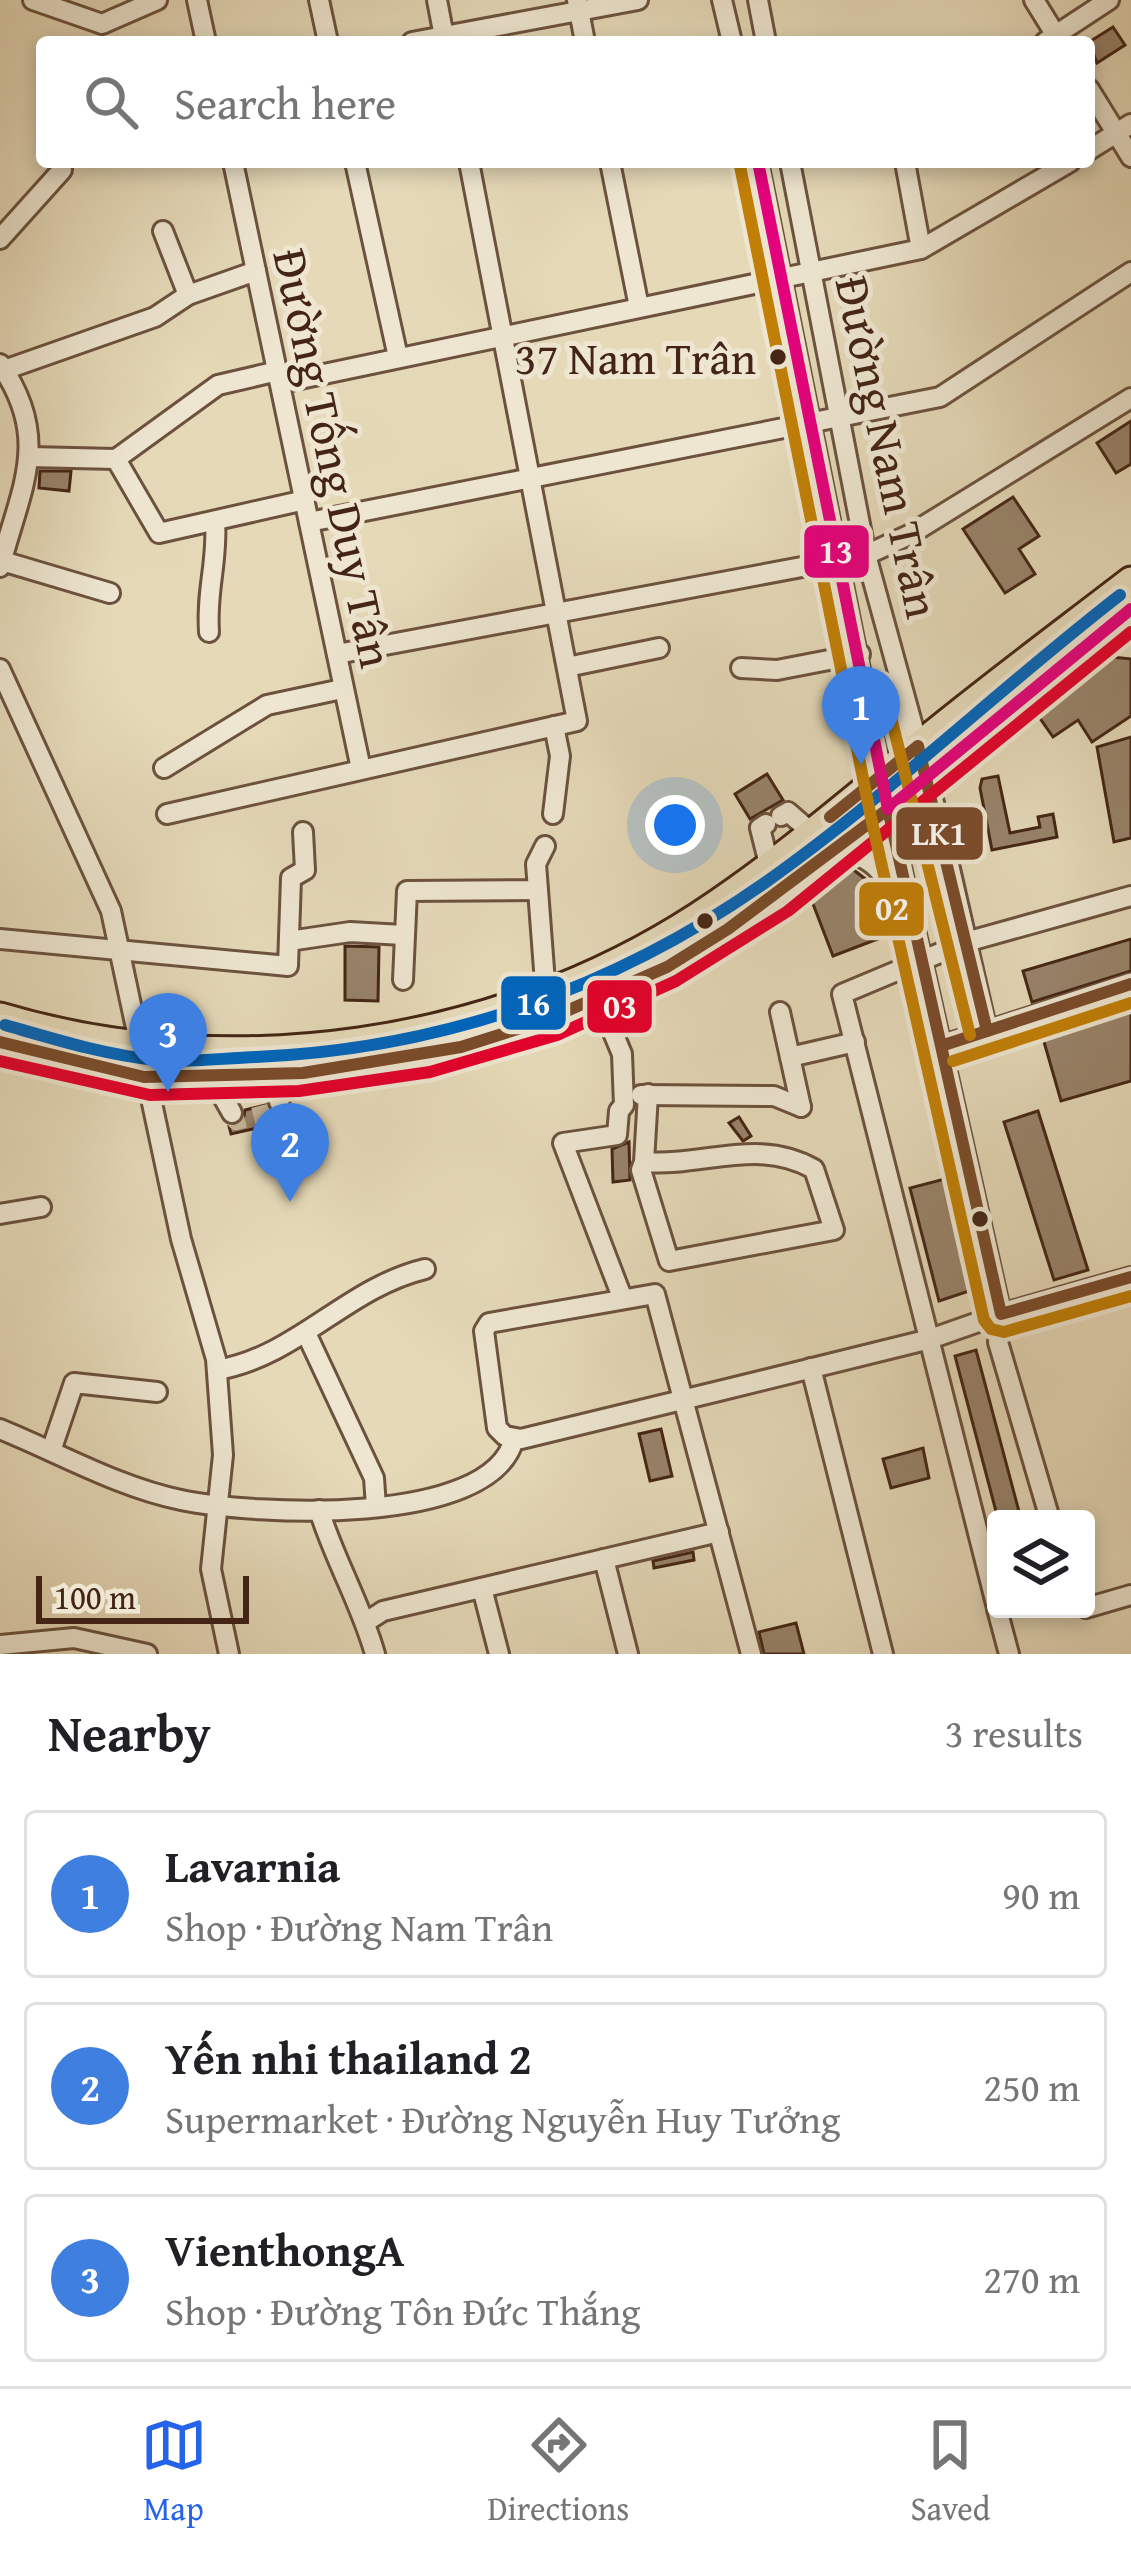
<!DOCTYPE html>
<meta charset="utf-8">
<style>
:root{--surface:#fff;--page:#f6f6f6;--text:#202124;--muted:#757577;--line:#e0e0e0;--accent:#2563eb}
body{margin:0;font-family:"Gentium Book Plus",serif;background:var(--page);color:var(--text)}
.controls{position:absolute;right:36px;bottom:36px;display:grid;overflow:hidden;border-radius:12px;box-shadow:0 6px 18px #0003}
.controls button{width:108px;height:108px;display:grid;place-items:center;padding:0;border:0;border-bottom:3px solid var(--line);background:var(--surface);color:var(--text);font:60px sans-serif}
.scale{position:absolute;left:36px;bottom:30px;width:213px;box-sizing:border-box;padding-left:12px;border:6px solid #442515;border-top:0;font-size:33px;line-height:42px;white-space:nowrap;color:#442515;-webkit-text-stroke:9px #eee6d1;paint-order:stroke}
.you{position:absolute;left:675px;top:825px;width:42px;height:42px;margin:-30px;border:9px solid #fff;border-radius:50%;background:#1a73e8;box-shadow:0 0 0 18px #1a73e833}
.badge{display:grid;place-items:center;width:78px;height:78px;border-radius:50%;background:var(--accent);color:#fff;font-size:39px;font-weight:700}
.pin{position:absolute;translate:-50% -99px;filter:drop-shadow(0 3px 6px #0008)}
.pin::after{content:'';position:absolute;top:63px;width:42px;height:36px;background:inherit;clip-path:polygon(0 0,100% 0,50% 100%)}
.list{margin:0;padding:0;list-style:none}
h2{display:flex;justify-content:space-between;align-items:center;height:156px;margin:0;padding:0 48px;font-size:51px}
h2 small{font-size:39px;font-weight:400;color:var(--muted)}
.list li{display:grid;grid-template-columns:78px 1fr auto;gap:36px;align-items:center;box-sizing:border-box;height:168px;margin:0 24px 24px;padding:0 24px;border:3px solid var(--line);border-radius:12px}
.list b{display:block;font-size:45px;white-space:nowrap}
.list p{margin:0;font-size:39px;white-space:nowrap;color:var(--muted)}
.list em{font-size:39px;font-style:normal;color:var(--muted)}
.icon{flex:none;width:66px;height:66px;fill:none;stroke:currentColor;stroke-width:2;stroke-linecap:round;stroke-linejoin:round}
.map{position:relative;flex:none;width:1131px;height:1654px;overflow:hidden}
.search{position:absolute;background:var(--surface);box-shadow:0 6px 18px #0003;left:36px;right:36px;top:36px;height:132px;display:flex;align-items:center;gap:30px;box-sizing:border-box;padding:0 42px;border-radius:12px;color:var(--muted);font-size:45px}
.sheet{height:732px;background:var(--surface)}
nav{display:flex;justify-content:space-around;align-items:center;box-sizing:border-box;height:168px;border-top:3px solid var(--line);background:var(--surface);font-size:33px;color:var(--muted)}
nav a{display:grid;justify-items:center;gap:6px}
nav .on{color:var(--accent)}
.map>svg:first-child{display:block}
.building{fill:#98836a;stroke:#442515;stroke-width:3}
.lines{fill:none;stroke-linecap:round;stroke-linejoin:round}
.minor-tunnel{stroke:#c5b597;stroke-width:18;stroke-dasharray:18 9;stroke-linecap:butt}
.minor-casing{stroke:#6c523e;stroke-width:24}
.highway-casing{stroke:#442515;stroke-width:33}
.minor{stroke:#eee6d1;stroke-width:18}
.highway{stroke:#e5d9b8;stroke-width:27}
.bus-1-casing{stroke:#eee6d1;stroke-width:21}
.bus-2-casing{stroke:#eee6d1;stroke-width:21}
.bus-3-casing{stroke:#eee6d1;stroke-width:21}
.bus-4-casing{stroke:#eee6d1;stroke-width:21}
.bus-5-casing{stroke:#eee6d1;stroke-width:21}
.bus-1{stroke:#7a4b2a;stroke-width:12}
.bus-2{stroke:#e4002b;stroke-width:12}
.bus-3{stroke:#0065bd;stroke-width:12}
.bus-4{stroke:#c17f06;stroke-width:12}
.bus-5{stroke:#e5007d;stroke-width:12}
.bus-dot{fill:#442515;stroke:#eee6d1;stroke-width:4.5}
.labels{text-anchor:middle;stroke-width:10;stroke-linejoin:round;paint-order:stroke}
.bus-label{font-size:45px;fill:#442515;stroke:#eee6d1;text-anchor:end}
.street-label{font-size:48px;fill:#442515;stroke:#eee6d1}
.line-badge{stroke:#eee6d1;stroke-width:4.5}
.badge-label{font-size:33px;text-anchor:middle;font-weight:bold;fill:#fff}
</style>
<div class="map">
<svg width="1131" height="1654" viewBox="0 0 1131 1654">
<rect width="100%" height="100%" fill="#e5d9b8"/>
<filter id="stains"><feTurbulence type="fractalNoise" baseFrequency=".00167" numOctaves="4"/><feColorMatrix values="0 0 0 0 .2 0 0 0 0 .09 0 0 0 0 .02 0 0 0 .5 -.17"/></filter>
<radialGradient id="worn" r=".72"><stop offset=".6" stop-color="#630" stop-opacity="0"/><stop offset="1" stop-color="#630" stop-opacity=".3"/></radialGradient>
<g class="building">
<path d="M1113 27 1125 45 1097 63 1089 42Z"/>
<path d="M1131 421V464L1116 473 1097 443Z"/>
<path d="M40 471H71L69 491 39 488Z"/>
<path d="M1013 497 1039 536 1019 549 1035 574 1005 593 963 529Z"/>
<path d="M1112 657 1131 659V716L1092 742 1078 720 1053 737 1037 714Z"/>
<path d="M1131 737V838L1114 842 1097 747Z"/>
<path d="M767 774 783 800 750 819 735 794Z"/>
<path d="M998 776 1010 833 1040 827 1038 817 1053 814 1057 837 992 850 980 788 982 779Z"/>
<path d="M851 868 872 884 888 935 833 956 810 896Z"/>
<path d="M1131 939V971L1032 1002 1023 971Z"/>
<path d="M345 946 379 947 378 1001 345 1000Z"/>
<path d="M1131 998V1081L1061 1101 1040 1028Z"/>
<path d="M266 1105 276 1115 288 1111 291 1120 231 1134 229 1126 243 1121 245 1110Z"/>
<path d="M1038 1111 1088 1270 1054 1280 1004 1122Z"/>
<path d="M739 1117 751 1136 743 1141 729 1123Z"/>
<path d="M629 1142 630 1180 613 1182 612 1149Z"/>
<path d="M956 1176 981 1287 939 1301 910 1188Z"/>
<path d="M976 1350 1021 1519H998L955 1356Z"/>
<path d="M661 1429 672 1476 650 1481 639 1434Z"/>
<path d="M923 1448 929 1478 891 1488 883 1459Z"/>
<path d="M693 1552 694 1560 654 1568 653 1561Z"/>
<path d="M796 1623 804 1654H764L759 1632Z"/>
</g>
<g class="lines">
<path class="minor-tunnel" d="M232 1113 236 1121 276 1111 279 1102"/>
<defs>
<g id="minor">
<path d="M33 0 102 24 157 0"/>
<path d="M197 0 206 42"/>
<path d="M319 0 328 42"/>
<path d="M437 0 445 42"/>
<path d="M577 0 585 42"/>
<path d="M722 0 732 42"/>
<path d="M758 0 766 42"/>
<path d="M1034 0 1060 42"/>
<path d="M412 42 638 0"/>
<path d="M1045 42 1109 0"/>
<path d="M1089 89 1131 157"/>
<path d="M1089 150 1131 124"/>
<path d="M233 162 361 769"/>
<path d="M355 162 398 357"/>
<path d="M610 162 639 307"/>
<path d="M758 162 888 809 1001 1314 1131 1277"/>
<path d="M790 162 866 555 940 825 987 1031"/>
<path d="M905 162 921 249"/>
<path d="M163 231 188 295"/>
<path d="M0 239 62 170"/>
<path d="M0 364C52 439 21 487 0 567"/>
<path d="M4 370 155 317 188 295 256 271"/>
<path d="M281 383 921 249 1070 162"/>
<path d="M30 457 116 459 218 385 278 371"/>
<path d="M116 459 159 533 305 500"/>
<path d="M309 522 940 397 1131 272"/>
<path d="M2 561 110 593"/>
<path d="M209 632C206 589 218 562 215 521"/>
<path d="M337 654 866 555 909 535 1131 398"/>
<path d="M567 667 659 648"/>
<path d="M741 668 777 670 860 654"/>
<path d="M0 669 111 911 181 1239 216 1359 223 1455 211 1569 229 1654"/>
<path d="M164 768 267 705 342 689"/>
<path d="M167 814 577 721 469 162"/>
<path d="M553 814 560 756 554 726"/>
<path d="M781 816 788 812 811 832"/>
<path d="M766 824 760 828 769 864"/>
<path d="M834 850C901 857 895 913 907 967"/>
<path d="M538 890 546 996"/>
<path d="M0 939 288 966 291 878 305 870 303 832"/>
<path d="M289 941 350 932 403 935"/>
<path d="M403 980 407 891 538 890 536 864 545 846"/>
<path d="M599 999 622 1054 624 1105 619 1111 617 1135 563 1143 622 1297"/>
<path d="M780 1012 790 1057"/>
<path d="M944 1045 1131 984"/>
<path d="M211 1076 232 1113"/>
<path d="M641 1095 774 1096 801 1107"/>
<path d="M279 1102 289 1074"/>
<path d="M801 1107 790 1057 855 1042"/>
<path d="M644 1162 641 1170 669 1261 834 1230 814 1169C757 1137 704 1167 644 1162L648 1094"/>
<path d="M0 1214 41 1207"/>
<path d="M307 1335 374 1478 376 1507"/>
<path d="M811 1368 883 1654"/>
<path d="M217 1370C298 1356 346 1288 425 1269"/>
<path d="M0 1429C59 1453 118 1487 181 1500 253 1515 491 1528 514 1439"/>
<path d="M51 1451 74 1383 157 1392"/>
<path d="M319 1510C335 1561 361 1604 375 1654"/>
<path d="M604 1559 628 1654"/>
<path d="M482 1588 499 1654"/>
<path d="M996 1604 842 994 966 942 1131 896"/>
<path d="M1086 1608 1131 1595"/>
<path d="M997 1609 1009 1654"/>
<path d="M369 1620 383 1611 719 1532"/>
<path d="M0 1645 74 1638 147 1654"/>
<path d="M751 1654 655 1294 489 1323 484 1331 497 1428 505 1436 521 1439 719 1391 930 1339 1001 1314 998 1342 1050 1519"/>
</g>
<g id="highway">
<path d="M0 1017C231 1086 496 1048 699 916 782 862 859 794 936 732 1000 680 1066 631 1131 581"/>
<path d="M0 1042C46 1056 94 1069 142 1076 170 1081 203 1076 233 1076 407 1074 577 1026 724 932 870 839 993 712 1131 609"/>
</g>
</defs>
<use href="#minor" class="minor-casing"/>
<use href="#highway" class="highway-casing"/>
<use href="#minor" class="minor"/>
<use href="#highway" class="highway"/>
<defs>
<g id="bus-1">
<path d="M830 817 918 746 987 1031"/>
<path d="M0 1042 144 1077 303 1073 461 1047 546 1020 667 967 728 929 888 809 1001 1314 1131 1277"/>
<path d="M947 1044 1131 984"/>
</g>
<path id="bus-2" d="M0 1061 150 1095 299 1091 430 1072 557 1035 676 981 788 911 1131 632"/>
<path id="bus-3" d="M5 1025C54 1039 105 1055 156 1060 189 1063 223 1058 256 1057 442 1049 614 989 766 882 890 794 1000 688 1120 595"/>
<g id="bus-4">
<path d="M740 166 870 813 984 1320 991 1329 1004 1332 1131 1296"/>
<path d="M882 681 970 1035"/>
<path d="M953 1061 1131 1003"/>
</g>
<path id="bus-5" d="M758 162 888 809 1131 609"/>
</defs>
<use href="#bus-1" class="bus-1-casing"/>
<use href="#bus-2" class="bus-2-casing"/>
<use href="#bus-3" class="bus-3-casing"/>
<use href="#bus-4" class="bus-4-casing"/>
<use href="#bus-5" class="bus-5-casing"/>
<use href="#bus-1" class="bus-1"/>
<use href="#bus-2" class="bus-2"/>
<use href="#bus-3" class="bus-3"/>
<use href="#bus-4" class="bus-4"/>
<use href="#bus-5" class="bus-5"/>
</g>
<g class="bus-dot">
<circle cx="778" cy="357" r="10"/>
<circle cx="705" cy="921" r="10"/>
<circle cx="980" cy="1219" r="10"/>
</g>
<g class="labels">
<g class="bus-label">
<text x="756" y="374">37 Nam Trân</text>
</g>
<g class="street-label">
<text transform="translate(888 447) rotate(78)" y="17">Đường Nam Trân</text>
<text transform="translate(334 458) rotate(78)" y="17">Đường Tống Duy Tân</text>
</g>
</g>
<g class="line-badge">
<rect x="802" y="523" width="69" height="57" rx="12" fill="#e5007d"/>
<rect x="894" y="805" width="91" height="57" rx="12" fill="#7a4b2a"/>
<rect x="857" y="880" width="69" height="58" rx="12" fill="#c17f06"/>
<rect x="499" y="974" width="69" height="58" rx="12" fill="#0065bd"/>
<rect x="585" y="978" width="69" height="57" rx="12" fill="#e4002b"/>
</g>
<g class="badge-label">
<text x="836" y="563">13</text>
<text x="939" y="845">LK1</text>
<text x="892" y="920">02</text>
<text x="533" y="1015">16</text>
<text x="620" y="1018">03</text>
</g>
<rect width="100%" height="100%" filter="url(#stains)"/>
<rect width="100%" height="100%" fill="url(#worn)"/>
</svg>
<div class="controls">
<button><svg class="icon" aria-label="layers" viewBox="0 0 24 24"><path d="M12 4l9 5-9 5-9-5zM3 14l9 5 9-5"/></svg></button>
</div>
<div class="scale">100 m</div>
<div class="you"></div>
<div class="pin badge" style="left:861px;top:765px;background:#3f7fe0">1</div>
<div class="pin badge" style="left:290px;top:1202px;background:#3f7fe0">2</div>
<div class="pin badge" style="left:168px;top:1092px;background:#3f7fe0">3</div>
<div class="search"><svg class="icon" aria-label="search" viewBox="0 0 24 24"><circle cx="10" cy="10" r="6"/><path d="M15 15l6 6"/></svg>Search here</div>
</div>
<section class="sheet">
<h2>Nearby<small>3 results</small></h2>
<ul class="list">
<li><span class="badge" style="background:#3f7fe0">1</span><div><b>Lavarnia</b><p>Shop · Đường Nam Trân</p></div><em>90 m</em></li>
<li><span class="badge" style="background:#3f7fe0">2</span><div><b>Yến nhi thailand 2</b><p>Supermarket · Đường Nguyễn Huy Tưởng</p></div><em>250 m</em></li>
<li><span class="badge" style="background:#3f7fe0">3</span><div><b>VienthongA</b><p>Shop · Đường Tôn Đức Thắng</p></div><em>270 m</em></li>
</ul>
</section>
<nav>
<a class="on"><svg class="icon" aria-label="map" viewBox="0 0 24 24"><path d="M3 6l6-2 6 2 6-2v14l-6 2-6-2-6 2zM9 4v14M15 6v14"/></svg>Map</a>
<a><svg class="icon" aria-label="directions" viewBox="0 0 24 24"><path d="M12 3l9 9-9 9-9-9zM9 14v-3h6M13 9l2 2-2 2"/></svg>Directions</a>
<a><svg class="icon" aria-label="saved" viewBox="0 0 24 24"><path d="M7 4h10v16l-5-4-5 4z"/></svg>Saved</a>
</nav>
